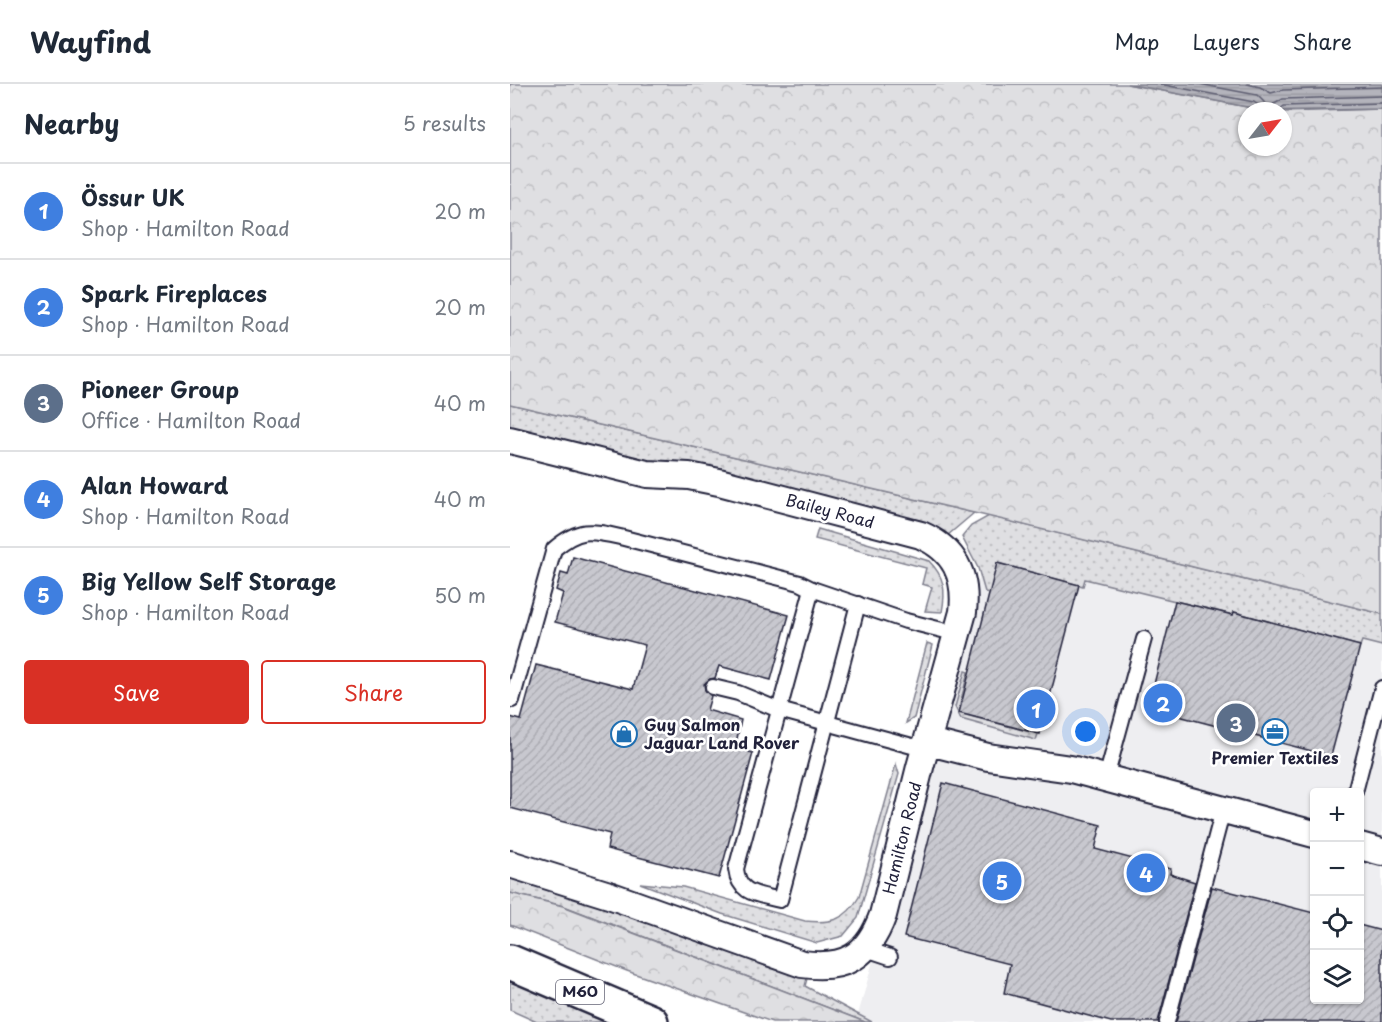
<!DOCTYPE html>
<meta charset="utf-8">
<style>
:root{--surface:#fff;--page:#f2f2f3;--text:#1f2937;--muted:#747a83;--line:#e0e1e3;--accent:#d93025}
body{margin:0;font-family:"Playpen Sans",sans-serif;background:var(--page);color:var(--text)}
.controls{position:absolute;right:18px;bottom:18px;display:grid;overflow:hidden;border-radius:6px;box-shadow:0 2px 4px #0004}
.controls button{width:54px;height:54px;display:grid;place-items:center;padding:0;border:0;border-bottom:2px solid var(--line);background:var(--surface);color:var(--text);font:30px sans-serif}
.compass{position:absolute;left:728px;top:18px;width:54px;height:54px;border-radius:50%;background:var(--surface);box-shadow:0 2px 4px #0004;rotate:59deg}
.you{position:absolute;left:576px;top:648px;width:21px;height:21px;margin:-15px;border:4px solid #fff;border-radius:50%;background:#1a73e8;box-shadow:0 0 0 9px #1a73e833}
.badge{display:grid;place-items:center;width:39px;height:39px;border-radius:50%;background:var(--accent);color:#fff;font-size:20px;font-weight:700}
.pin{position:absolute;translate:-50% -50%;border:3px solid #fff;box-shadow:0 2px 6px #0006}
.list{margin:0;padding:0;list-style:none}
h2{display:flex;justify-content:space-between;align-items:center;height:78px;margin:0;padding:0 24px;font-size:26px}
h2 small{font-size:20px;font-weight:400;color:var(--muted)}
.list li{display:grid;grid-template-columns:39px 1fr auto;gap:18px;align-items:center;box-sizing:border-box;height:96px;padding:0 24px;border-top:2px solid var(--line)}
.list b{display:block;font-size:22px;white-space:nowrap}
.list p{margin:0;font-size:20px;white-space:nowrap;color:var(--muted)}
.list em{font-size:20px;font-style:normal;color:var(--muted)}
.actions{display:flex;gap:12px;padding:18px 24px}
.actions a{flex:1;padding:14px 0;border:2px solid var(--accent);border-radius:6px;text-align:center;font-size:21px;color:var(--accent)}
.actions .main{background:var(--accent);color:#fff}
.icon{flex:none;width:33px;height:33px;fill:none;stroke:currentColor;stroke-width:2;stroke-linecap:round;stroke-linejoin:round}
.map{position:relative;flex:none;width:872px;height:938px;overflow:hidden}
header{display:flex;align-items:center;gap:36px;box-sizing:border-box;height:84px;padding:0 30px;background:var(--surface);border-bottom:2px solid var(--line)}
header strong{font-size:28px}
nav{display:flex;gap:33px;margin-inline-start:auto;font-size:21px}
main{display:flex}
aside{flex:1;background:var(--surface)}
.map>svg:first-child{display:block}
.built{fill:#eeeef1;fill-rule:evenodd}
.grass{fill:url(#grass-dots);stroke:#80808e;stroke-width:1.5}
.forest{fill:url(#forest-crowns);stroke:#80808e;stroke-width:1.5}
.water{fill:url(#water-rules);stroke:#7a7a88;stroke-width:1.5}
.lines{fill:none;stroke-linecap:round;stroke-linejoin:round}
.shore{stroke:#5c5c6f;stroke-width:1.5}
.building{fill:url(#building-hatch);stroke:#22223b;stroke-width:1.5}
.service-casing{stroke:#22223b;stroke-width:18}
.minor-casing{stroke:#22223b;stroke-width:30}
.motorway-casing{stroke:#22223b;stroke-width:38}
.service{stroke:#fff;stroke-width:14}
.minor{stroke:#fff;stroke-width:26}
.motorway{stroke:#fff;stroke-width:33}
.labels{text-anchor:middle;stroke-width:5;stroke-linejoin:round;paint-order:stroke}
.shield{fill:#fff;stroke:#646476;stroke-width:1.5}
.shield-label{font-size:15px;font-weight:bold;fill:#22223b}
.street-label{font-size:16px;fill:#22223b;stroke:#fff}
.poi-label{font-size:16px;font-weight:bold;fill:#22223b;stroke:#fff;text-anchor:start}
</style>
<header>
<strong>Wayfind</strong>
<nav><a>Map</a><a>Layers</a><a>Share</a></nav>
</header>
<main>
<aside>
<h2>Nearby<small>5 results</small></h2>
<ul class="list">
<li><span class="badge" style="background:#3f7fe0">1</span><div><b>Össur UK</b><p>Shop · Hamilton Road</p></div><em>20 m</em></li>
<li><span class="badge" style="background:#3f7fe0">2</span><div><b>Spark Fireplaces</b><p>Shop · Hamilton Road</p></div><em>20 m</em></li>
<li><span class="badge" style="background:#5c6f8a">3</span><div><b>Pioneer Group</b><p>Office · Hamilton Road</p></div><em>40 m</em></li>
<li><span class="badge" style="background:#3f7fe0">4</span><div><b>Alan Howard</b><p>Shop · Hamilton Road</p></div><em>40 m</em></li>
<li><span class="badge" style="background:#3f7fe0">5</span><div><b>Big Yellow Self Storage</b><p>Shop · Hamilton Road</p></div><em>50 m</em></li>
</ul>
<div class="actions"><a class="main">Save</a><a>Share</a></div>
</aside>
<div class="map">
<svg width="872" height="938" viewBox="0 0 872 938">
<defs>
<pattern id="grass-dots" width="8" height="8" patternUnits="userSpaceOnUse" patternTransform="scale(1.5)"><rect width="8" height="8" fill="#dfdfe2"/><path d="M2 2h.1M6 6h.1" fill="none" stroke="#bfbfc3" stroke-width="1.8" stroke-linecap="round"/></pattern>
<pattern id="forest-crowns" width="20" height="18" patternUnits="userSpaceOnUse" patternTransform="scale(1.5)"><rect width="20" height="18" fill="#dfdfe2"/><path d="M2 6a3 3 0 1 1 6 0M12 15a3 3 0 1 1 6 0" fill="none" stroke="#bfbfc3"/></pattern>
<pattern id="water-rules" width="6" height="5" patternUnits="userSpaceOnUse" patternTransform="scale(1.5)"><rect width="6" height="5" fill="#b4b4bc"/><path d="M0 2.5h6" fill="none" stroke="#9a9aa2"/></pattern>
<pattern id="building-hatch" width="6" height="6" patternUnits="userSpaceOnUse" patternTransform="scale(1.5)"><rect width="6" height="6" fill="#c8c8cf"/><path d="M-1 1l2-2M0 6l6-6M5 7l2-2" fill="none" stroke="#acacb3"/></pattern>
</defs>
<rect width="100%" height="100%" fill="#fff"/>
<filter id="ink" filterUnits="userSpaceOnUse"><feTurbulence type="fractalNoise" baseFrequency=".0167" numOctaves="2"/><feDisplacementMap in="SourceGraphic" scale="12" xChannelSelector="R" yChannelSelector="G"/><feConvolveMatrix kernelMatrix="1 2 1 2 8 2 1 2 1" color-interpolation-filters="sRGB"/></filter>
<g filter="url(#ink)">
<path class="built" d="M483 444 872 544V938H346ZM804 708H850V916H804Z"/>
<g class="grass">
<path d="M0 320 464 429 438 451H434L0 346Z"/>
<path d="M479 432 872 530V562L852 557 850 562 724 528 723 531 575 495 573 502 488 479 480 509 475 508 468 484 452 453 461 442Z"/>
<path d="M308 445 419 477C435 493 436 507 432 528L415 527 422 503 412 500 416 484 305 455Z"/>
<path d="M417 559 423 561 404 634 396 639Z"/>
<path d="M455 587 458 588 448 629 528 650 526 656 451 635 445 623Z"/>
<path d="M386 680 389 690 348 834 333 852 307 859 212 830 130 799 173 803 295 837C321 840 336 836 349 813Z"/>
<path d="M0 792 298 891 295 902 362 938H355L54 822 0 809Z"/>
<path d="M0 895 104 938H27L0 926Z"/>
</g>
<g class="forest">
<path d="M0 0H617L758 27H737V63H773V28L872 25V530L498 437 0 320Z"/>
<path d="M0 809 53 822 355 938H262L117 887 0 841Z"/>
</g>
<path class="water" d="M617 0H872V25L758 27Z"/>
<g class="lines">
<g class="shore">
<path d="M649 0 744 18 749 22 750 27"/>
<path d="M689 0 747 11 759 23 773 15 872 12"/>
<path d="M737 0 750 3 761 9 773 6 872 3"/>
<path d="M768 27 774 22 872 19"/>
</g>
</g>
<g class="building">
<path d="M63 473 279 531 261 596 209 582 205 594 200 595 194 600 195 606 201 612 197 626 231 636 225 664 243 669 209 794 97 765 100 750 0 724V633L11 636 26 581 123 605 135 561 45 538 53 509 46 506 51 489 58 491Z"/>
<path d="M487 479 569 501 530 650 449 629Z"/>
<path d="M665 517 723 531 724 528 850 562 821 672 638 624Z"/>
<path d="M433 699 591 741 585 765 661 785 660 790 685 798 648 938H601L494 909 500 880 394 853Z"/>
<path d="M702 803 804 829V915H849V841L872 847V938H666Z"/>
</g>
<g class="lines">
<defs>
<g id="service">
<path d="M302 505 226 785C229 811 248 810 270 816L348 520"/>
<path d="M203 603 228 609 269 626 402 662 416 661"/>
<path d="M2 616 44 465C69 444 79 446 110 453L290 499 302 505 396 537 448 550"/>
<path d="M596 694 634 555"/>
<path d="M845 708 872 604"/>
<path d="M356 865 380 873"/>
<path d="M657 938 713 726"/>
</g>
<g id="minor">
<path d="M0 356 137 390 179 392 209 398 411 451C445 466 457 492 453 528L410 683 373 831C358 872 336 886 292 880L99 811 0 780"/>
<path d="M416 661H431L478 673 561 685 804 750"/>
<path d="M850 762 872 768"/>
</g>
<path id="motorway" d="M0 878 141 938"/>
</defs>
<use href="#service" class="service-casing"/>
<use href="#minor" class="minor-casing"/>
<use href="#motorway" class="motorway-casing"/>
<use href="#service" class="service"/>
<use href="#minor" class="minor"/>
<use href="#motorway" class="motorway"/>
</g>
</g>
<defs>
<symbol id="office-ring" viewBox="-11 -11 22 22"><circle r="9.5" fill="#fff" stroke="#1f6fb2" stroke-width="1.5"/><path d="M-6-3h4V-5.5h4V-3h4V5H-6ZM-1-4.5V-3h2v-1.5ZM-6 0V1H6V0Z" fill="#1f6fb2"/></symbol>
<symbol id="shop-ring" viewBox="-11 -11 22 22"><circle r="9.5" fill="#fff" stroke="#1f6fb2" stroke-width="1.5"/><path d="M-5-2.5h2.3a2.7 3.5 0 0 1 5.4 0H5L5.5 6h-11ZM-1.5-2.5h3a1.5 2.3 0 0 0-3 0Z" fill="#1f6fb2"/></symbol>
</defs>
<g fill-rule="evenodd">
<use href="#office-ring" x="750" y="633" width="30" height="30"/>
<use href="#shop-ring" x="99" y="635" width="30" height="30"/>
</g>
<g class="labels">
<rect class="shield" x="46" y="896" width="48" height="24" rx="4.5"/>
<g class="shield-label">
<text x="70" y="913">M60</text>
</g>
<g class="street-label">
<text transform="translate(320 427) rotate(15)" y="6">Bailey Road</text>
<text transform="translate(392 754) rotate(-76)" y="6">Hamilton Road</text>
</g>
<g class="poi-label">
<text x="134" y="647">Guy Salmon<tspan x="134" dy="18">Jaguar Land Rover</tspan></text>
<text x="765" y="680" text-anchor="middle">Premier Textiles</text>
</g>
</g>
</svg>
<div class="controls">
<button>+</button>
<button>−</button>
<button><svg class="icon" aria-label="locate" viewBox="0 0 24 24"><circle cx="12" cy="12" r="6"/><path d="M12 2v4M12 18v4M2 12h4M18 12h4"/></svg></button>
<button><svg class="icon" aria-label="layers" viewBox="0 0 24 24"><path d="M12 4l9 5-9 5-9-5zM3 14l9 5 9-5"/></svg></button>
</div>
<svg class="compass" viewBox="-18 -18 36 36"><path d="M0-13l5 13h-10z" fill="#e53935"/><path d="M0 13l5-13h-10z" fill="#747a83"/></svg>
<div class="you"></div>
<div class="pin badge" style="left:526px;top:625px;background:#3f7fe0">1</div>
<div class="pin badge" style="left:653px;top:619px;background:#3f7fe0">2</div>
<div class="pin badge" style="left:726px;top:639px;background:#5c6f8a">3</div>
<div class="pin badge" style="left:636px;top:789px;background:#3f7fe0">4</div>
<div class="pin badge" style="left:492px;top:797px;background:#3f7fe0">5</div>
</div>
</main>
